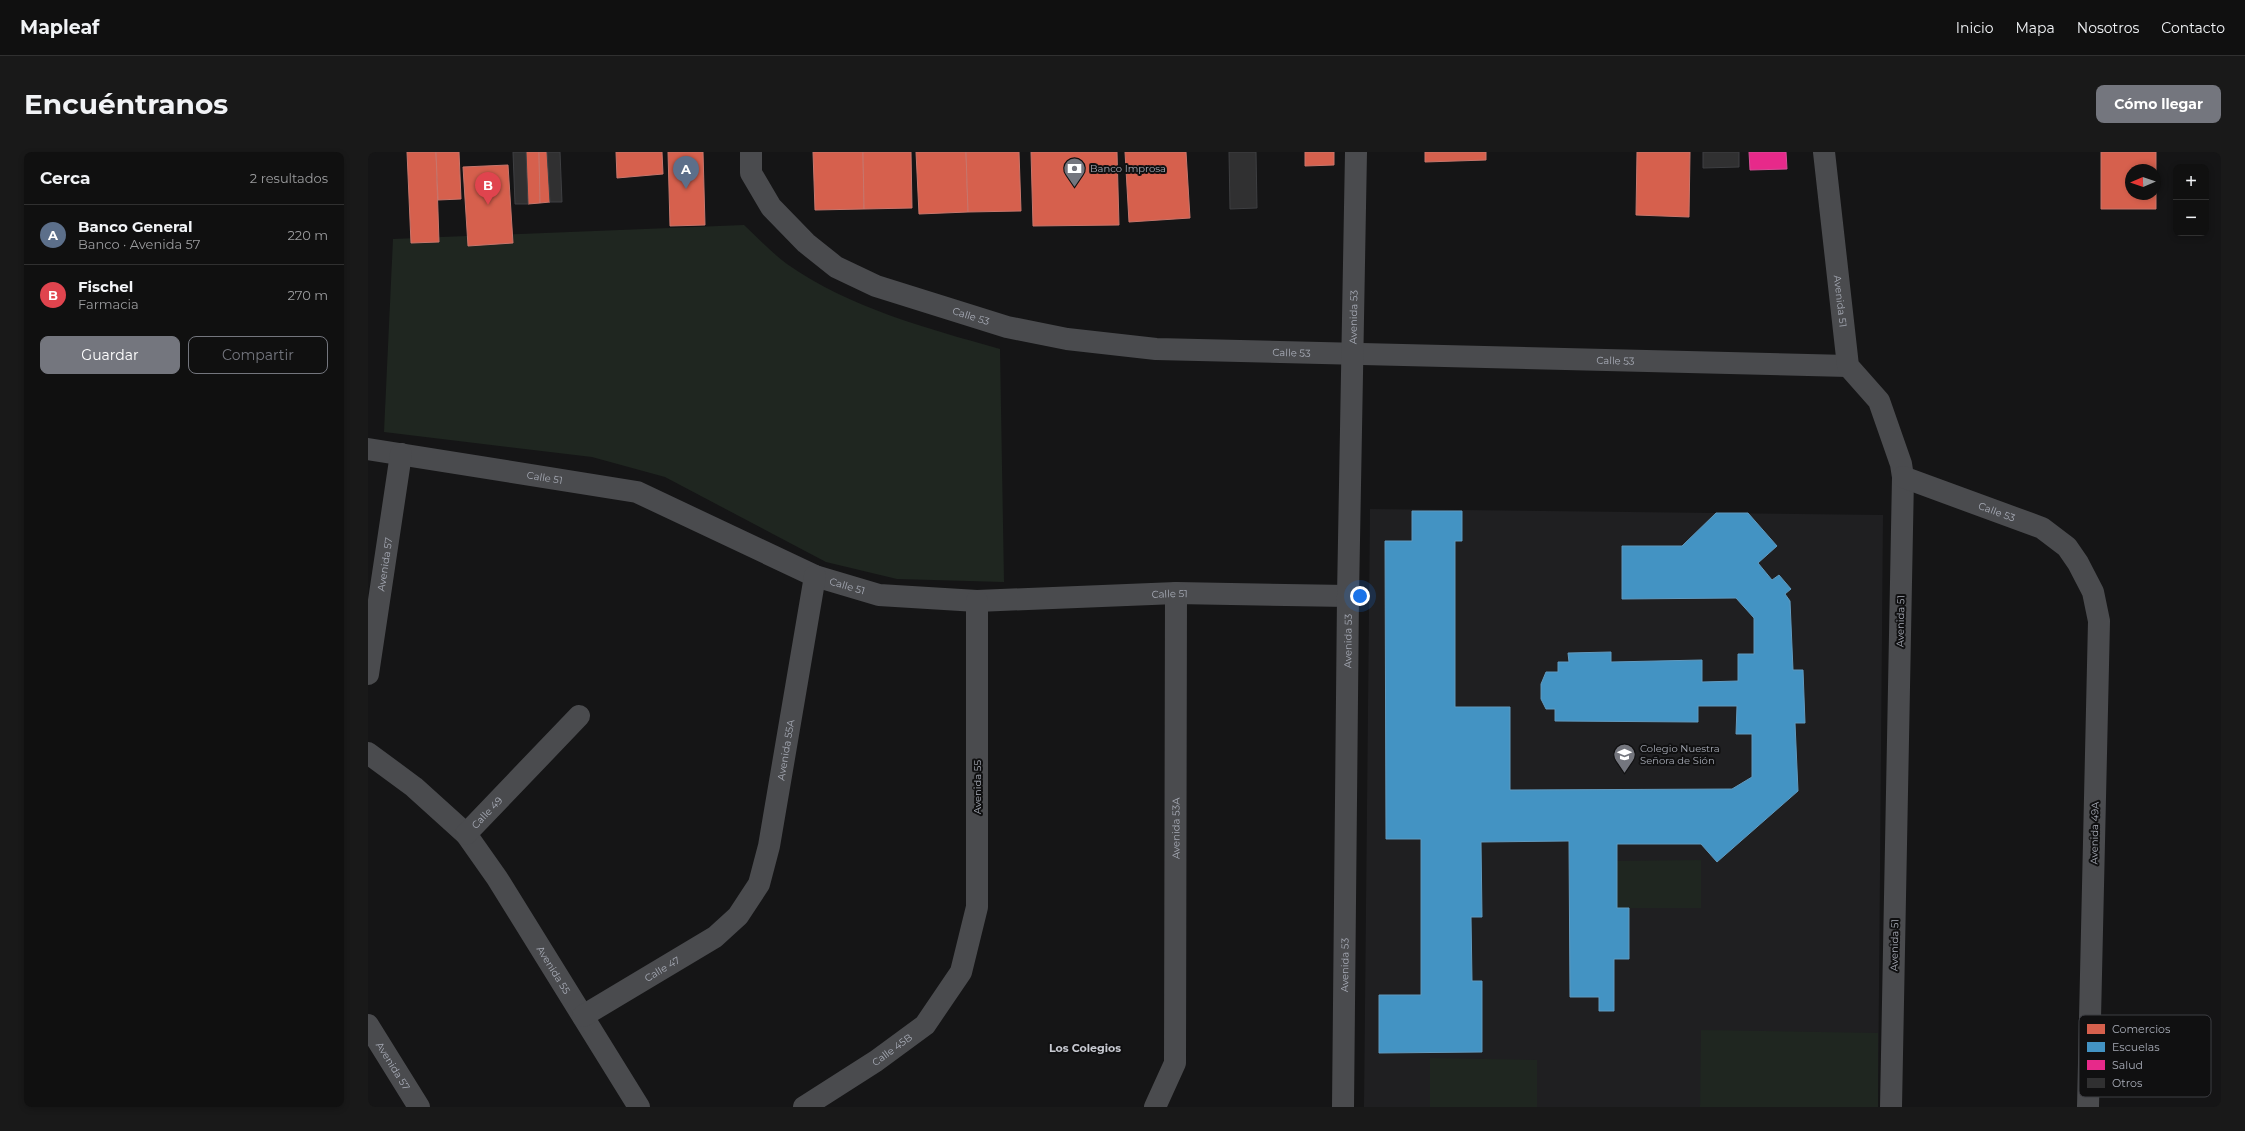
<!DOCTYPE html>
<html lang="es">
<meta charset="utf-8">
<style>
:root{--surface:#101010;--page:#191919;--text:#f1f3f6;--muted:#9c9d9f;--line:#303030;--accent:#74767e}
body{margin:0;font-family:Montserrat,sans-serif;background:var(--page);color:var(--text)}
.controls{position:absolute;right:12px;top:12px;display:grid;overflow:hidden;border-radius:8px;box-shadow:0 2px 6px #0003}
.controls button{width:36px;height:36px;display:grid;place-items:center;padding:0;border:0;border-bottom:1px solid var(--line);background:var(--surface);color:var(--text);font:20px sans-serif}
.compass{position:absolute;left:1757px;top:12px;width:36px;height:36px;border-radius:50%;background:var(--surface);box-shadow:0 2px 6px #0003;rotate:268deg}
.you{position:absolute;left:992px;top:444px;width:14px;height:14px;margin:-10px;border:3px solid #fff;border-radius:50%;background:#1a73e8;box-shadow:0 0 0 6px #1a73e833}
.badge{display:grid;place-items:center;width:26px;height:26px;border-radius:50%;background:var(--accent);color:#fff;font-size:13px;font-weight:700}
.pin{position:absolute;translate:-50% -33px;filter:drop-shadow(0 1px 2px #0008)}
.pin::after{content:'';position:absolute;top:21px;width:14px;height:12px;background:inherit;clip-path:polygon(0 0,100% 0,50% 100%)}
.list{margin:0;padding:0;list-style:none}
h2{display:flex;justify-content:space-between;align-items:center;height:52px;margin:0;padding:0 16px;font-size:17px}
h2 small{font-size:13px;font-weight:400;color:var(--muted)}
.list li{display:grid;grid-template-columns:26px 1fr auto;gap:12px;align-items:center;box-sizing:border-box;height:60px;padding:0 16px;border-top:1px solid var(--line)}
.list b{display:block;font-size:15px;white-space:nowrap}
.list p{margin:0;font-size:13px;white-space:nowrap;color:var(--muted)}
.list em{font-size:13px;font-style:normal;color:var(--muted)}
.actions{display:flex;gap:8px;padding:12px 16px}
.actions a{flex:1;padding:9px 0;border:1px solid var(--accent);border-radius:8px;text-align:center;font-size:14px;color:var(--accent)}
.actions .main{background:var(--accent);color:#fff}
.map{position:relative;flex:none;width:1853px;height:955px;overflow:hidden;border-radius:8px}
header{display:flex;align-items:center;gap:24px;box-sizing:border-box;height:56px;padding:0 20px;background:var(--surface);border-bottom:1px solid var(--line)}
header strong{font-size:19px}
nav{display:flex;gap:22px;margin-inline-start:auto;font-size:14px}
.intro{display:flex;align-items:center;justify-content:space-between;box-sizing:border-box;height:96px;padding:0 24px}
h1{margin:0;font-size:28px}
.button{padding:10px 18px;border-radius:8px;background:var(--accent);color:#fff;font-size:14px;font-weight:700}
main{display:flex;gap:24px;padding:0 24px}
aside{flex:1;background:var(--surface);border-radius:8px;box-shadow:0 2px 6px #0003}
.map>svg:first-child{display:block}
.built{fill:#1f1f21}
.green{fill:#1f2620}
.shops{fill:#d6604d;stroke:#c8766c;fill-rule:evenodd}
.schools{fill:#4393c3;stroke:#619abf}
.health{fill:#e7298a;stroke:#d45097}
.building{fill:#303031;stroke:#3e3f42}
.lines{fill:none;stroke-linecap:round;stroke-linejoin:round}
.street{stroke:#4a4b4e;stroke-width:22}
.labels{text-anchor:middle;stroke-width:4;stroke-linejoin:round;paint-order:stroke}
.poi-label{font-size:10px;fill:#a7abb6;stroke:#101011;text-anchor:start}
.street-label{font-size:10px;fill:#a7abb6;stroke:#101011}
.neighbourhood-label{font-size:11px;font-weight:bold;fill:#c8cad2;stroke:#101011}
.key{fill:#101011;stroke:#3d3e43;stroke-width:1}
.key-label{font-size:11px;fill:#a7abb6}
</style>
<header>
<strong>Mapleaf</strong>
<nav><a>Inicio</a><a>Mapa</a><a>Nosotros</a><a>Contacto</a></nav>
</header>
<div class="intro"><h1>Encuéntranos</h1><a class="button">Cómo llegar</a></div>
<main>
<aside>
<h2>Cerca<small>2 resultados</small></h2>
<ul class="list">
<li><span class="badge" style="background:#5c6f8a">A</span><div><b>Banco General</b><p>Banco · Avenida 57</p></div><em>220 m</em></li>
<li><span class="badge" style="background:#e0444e">B</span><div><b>Fischel</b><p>Farmacia</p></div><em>270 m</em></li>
</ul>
<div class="actions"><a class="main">Guardar</a><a>Compartir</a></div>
</aside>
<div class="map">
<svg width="1853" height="955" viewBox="0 0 1853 955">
<rect width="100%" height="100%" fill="#151516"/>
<path class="built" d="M1002 357 1515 363 1510 955H996Z"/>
<g class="green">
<path d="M376 73C390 86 404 101 419 112 482 156 558 176 632 197L636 430 529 427 458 410 297 325 224 305 16 280 25 87Z"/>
<path d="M1333 708V756H1249V709Z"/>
<path d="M1333 878 1510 881V955H1332Z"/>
<path d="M1062 906 1169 908V955H1062Z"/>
</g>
<g class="shops">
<path d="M39 0H68L71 90 43 91Z"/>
<path d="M68 0H91L93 47 70 48Z"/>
<path d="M158 0H171L172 51 160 52Z"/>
<path d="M171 0H179L182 50 172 51Z"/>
<path d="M248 0H294L295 22 249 26Z"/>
<path d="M300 0H335L337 73 302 74Z"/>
<path d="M445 0H495L496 57 447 58Z"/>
<path d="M495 0H543L544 56 496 57Z"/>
<path d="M548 0H598L600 60 551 62Z"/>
<path d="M598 0H651L653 59 600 60Z"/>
<path d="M663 0H749L751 73 665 74Z"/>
<path d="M757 0H818L822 66 761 70Z"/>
<path d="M937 0H966V13L937 14Z"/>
<path d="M1057 0H1118V8L1057 10Z"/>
<path d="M1269 0H1322L1321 65 1268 63Z"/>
<path d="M1733 0H1788V57H1733ZM1763 18H1787V42H1763Z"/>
<path d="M140 13 145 91 100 94 95 15Z"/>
</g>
<path class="schools" d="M1044 359H1094V389H1087V555H1142V638L1364 637 1384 625V582H1368L1369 554H1330V570L1187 569V557H1178L1173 547V532L1178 520H1190V510H1201L1200 501 1243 500V510L1334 508V530L1370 529V502H1386V466L1368 446 1254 447V394H1314L1348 361H1380L1409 394 1390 411 1404 428 1411 423 1423 437 1417 442 1422 449 1425 518H1435L1437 571H1427L1430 639 1349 710 1333 692H1249V756H1261V807H1246V859H1231V845H1202L1201 689 1113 690 1114 765H1103L1104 829H1114V900L1011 901V843H1053V687H1018L1017 389H1044Z"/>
<path class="health" d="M1381 0H1418L1419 17 1382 18Z"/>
<g class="building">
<path d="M145 0H158L160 52H147Z"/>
<path d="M179 0H192L194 50H182Z"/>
<path d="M861 0H888L889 56 862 57Z"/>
<path d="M1335 0H1371V15L1335 16Z"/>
</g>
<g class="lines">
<g class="street">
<path id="s1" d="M383 0V21L403 55 438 91 468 115 508 134 639 175 699 187 788 197 1480 214"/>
<path id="s2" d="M1456 0 1480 214 1511 249 1533 312 1535 325 1523 955"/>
<path id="s3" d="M0 297 269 340 447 424 511 443 609 449 808 441 980 444"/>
<path id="s4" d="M1535 325 1674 376 1699 395 1710 411 1725 440 1731 469 1720 955"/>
<path id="s5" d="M0 522 33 302"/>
<path id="s6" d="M0 601 46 635 98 682 129 726 271 955"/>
<path id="s7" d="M98 682 211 564"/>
<path id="s8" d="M215 864 347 785 370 764 391 732 401 694 447 424"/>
<path id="s9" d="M0 873 51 955"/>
<path id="s10" d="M436 955 508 909 557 873 593 820 609 755V449"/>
<path id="s11" d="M787 955 807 911 808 441"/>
<path id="s12" d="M975 955 980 444 988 0"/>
</g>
</g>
<defs>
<symbol id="bank-pin" viewBox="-11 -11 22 30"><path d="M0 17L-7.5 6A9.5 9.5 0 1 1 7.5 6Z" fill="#74767e" stroke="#101011"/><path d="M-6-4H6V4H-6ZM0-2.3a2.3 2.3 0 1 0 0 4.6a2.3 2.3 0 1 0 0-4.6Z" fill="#fff"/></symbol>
<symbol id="school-pin" viewBox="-11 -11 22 30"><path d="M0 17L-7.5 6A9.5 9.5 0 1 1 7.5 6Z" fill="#74767e" stroke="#101011"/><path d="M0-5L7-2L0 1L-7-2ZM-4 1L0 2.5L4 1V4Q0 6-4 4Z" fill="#fff"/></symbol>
</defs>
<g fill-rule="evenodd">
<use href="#bank-pin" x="694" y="4" width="25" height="34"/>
<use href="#school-pin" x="1244" y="590" width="25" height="34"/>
</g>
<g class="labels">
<g class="poi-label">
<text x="722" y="20">Banco Improsa</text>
<text x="1272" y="600">Colegio Nuestra<tspan x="1272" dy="12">Señora de Sión</tspan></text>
</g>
<g class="street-label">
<text dy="4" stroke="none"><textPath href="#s2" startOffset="150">Avenida 51</textPath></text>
<text dy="4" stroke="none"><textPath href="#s1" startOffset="293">Calle 53</textPath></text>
<text dy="4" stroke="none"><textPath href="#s12" startOffset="790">Avenida 53</textPath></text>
<text dy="4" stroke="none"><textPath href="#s1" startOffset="617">Calle 53</textPath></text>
<text dy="4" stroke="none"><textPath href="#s1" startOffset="941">Calle 53</textPath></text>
<text dy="4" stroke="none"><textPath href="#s3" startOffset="179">Calle 51</textPath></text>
<text dy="4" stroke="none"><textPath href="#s4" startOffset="100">Calle 53</textPath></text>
<text dy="4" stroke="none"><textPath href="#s5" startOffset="111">Avenida 57</textPath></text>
<text dy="4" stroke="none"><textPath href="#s3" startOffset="503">Calle 51</textPath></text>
<text dy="4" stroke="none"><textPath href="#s3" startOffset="827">Calle 51</textPath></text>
<text transform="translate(1532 469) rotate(-89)" y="4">Avenida 51</text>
<text dy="4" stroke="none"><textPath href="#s12" startOffset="466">Avenida 53</textPath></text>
<text dy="4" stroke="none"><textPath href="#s8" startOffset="360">Avenida 55A</textPath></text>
<text transform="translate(609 635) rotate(-90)" y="4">Avenida 55</text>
<text dy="4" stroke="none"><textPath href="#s7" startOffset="30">Calle 49</textPath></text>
<text dy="4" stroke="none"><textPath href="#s11" startOffset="283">Avenida 53A</textPath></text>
<text transform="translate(1726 681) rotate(-89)" y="4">Avenida 49A</text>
<text transform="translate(1526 793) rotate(-89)" y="4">Avenida 51</text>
<text dy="4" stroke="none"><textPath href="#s12" startOffset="142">Avenida 53</textPath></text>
<text dy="4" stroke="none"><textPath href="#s8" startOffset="92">Calle 47</textPath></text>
<text dy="4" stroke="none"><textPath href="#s6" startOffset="289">Avenida 55</textPath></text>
<text dy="4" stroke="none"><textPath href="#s10" startOffset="105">Calle 45B</textPath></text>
<text dy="4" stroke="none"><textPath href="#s9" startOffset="48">Avenida 57</textPath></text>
</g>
<g class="neighbourhood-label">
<text x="717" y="900">Los Colegios</text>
</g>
</g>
<rect x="1711" y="863" width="132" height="82" rx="6" class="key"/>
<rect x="1719" y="872" width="18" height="10" fill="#d6604d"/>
<rect x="1719" y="890" width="18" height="10" fill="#4393c3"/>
<rect x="1719" y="908" width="18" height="10" fill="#e7298a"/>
<rect x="1719" y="926" width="18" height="10" fill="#303031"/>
<g class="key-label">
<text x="1744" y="881">Comercios</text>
<text x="1744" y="899">Escuelas</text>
<text x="1744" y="917">Salud</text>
<text x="1744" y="935">Otros</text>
</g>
</svg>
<div class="controls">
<button>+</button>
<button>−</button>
</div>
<svg class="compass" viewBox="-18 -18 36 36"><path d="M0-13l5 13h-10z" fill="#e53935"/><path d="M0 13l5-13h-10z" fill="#9c9d9f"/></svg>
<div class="you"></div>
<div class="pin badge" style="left:318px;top:37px;background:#5c6f8a">A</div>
<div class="pin badge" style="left:120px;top:53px;background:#e0444e">B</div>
</div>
</main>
